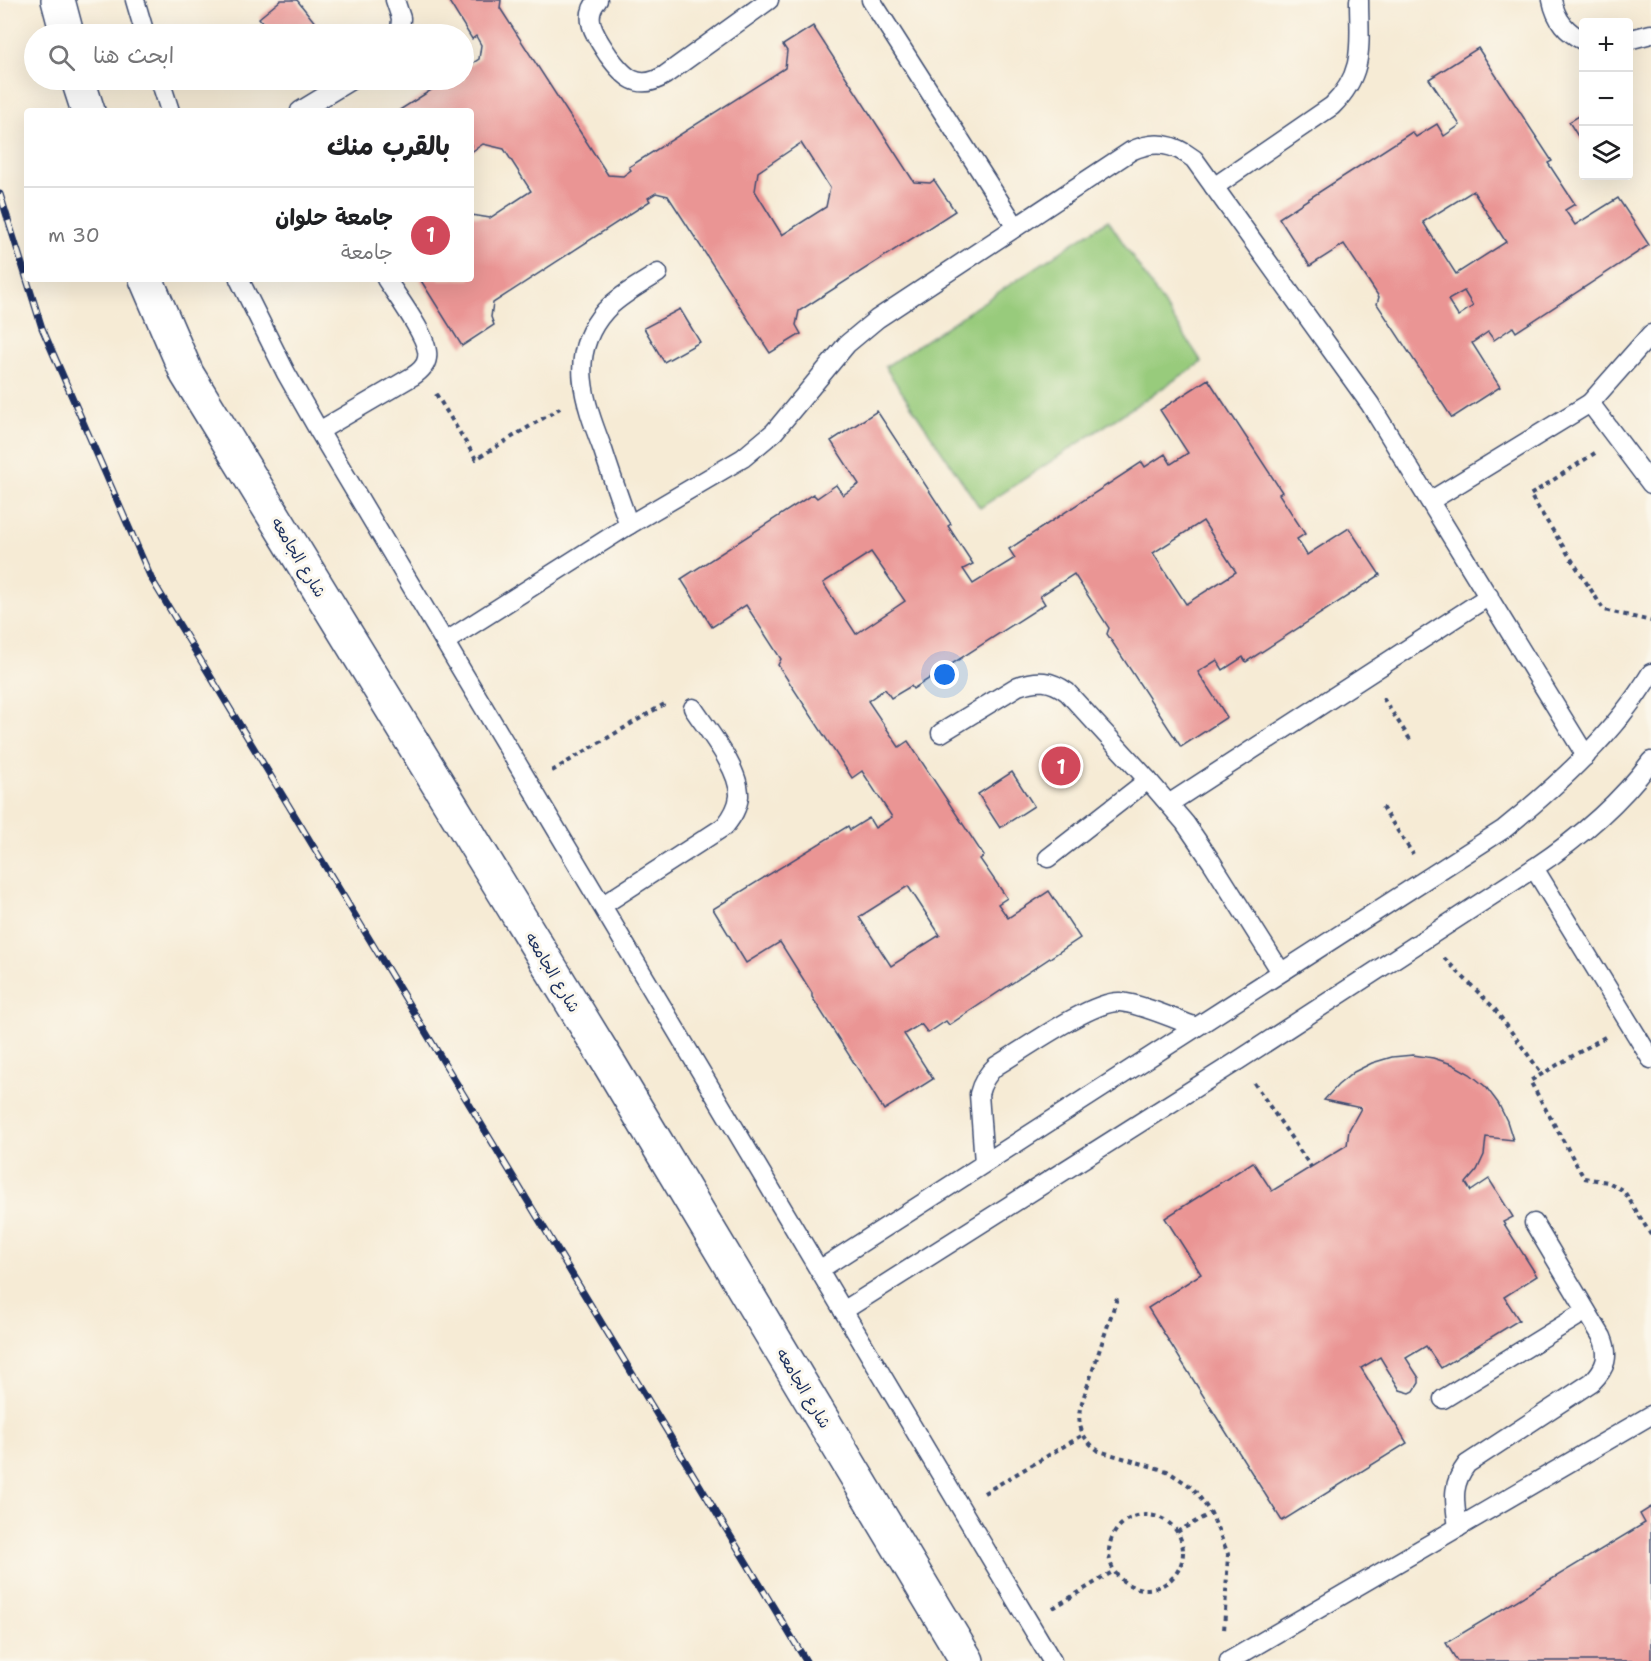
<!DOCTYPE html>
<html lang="ar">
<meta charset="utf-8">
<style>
:root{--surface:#fff;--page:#f6f6f6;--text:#202124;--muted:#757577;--line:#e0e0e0;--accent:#d1495b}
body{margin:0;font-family:"Shantell Sans","Playpen Sans Arabic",sans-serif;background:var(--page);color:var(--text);direction:rtl}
.controls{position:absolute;right:18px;top:18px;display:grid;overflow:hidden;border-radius:6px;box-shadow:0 6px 24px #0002}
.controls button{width:54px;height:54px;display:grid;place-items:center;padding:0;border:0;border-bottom:2px solid var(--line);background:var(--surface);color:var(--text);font:30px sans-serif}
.you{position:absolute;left:945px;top:675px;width:21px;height:21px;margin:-15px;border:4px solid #fff;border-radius:50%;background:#1a73e8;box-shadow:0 0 0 9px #1a73e833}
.badge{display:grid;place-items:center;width:39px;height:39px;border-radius:50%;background:var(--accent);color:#fff;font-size:20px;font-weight:700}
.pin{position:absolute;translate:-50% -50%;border:3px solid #fff;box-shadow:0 2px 6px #0006}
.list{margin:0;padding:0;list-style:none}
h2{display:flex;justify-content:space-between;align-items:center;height:78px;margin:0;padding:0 24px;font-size:26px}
h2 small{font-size:20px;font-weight:400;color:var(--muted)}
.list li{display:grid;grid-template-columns:39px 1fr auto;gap:18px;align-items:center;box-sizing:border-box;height:96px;padding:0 24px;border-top:2px solid var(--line)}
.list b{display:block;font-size:22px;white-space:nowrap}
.list p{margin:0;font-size:20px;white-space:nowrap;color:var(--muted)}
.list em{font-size:20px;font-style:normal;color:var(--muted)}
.icon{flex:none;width:33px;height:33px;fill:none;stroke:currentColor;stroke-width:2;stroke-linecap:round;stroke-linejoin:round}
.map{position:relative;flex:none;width:1651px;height:1661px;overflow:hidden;direction:ltr}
.search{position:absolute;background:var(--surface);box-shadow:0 6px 24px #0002;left:24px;top:24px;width:450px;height:66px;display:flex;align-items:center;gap:15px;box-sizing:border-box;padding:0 21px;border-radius:33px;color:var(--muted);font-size:22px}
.panel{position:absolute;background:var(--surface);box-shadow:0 6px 24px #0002;left:24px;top:108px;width:450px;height:174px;border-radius:6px;direction:rtl}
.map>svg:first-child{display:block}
.green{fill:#98cb7c;stroke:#5a7d6d;stroke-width:1.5}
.building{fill:#ea9594;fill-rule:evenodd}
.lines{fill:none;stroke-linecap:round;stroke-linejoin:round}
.service-casing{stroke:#3c4b70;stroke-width:21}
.minor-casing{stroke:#3c4b70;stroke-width:36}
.path{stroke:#3c4b70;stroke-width:4;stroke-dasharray:4.5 4.5;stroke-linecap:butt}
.service{stroke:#fff;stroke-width:18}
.minor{stroke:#fff;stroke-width:33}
.rail-casing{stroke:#1b2f5e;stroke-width:7}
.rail{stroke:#fbf7ec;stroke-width:4.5;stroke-dasharray:14;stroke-linecap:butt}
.labels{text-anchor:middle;stroke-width:6;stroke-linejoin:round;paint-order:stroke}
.street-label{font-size:16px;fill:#1b2f5e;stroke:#fbf7ec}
</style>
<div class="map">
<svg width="1651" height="1661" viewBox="0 0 1651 1661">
<rect width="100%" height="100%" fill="#fbf7ec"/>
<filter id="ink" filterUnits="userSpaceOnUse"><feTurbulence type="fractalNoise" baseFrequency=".0167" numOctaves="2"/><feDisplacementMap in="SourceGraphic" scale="12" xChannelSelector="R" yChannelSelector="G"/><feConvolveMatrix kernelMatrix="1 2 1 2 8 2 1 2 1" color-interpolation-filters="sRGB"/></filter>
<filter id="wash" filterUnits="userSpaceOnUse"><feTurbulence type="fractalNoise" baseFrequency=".008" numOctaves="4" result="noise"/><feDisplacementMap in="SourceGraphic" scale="24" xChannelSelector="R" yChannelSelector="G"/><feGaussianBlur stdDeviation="1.35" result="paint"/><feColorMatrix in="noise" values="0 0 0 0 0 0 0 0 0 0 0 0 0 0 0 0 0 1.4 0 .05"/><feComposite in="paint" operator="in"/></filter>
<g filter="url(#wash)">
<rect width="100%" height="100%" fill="#f6ebd5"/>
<path class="green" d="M1108 220 1202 362 980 508 885 367Z"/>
<g id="blocks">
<g class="building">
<path d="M281 0H297L316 24 304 34H272L259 18Z"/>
<path d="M448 0H501L500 8 608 175 623 176 631 170 629 167 785 68 787 51 783 45 813 26 914 182 930 183 934 180 955 211 799 311 796 325 801 334 770 353 668 196 656 193 648 198 650 201 493 303 491 317 494 325 462 346 420 279H471V215L490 218 531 191 504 149 483 144 471 152V111H398L447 80H464V69L479 59 481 45 476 36 472 39ZM801 143 830 188 826 207 782 235 755 191 758 172Z"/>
<path d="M1478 48 1552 161 1548 163 1575 204 1565 210 1575 225 1618 198 1649 245 1516 332 1513 327 1494 340 1488 332 1472 343 1500 387 1452 418 1377 304 1379 297 1344 244 1310 266 1279 218 1412 132 1416 137 1437 124 1444 136 1460 125 1429 79ZM1473 191 1506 242 1456 274 1423 222ZM1464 291 1473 306 1458 316 1448 300Z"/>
<path d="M1584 113V146L1569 122Z"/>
<path d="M680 309 700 342 664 362 644 328Z"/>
<path d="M1208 379 1282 492 1279 494 1305 534 1297 539 1307 555 1349 528 1380 575 1246 662 1243 657 1223 670 1217 660 1198 672 1227 717 1181 747 1107 634 1109 628 1074 574 1040 596 1045 604 913 689 911 686 891 698 885 689 868 701 899 747 908 741 984 856 980 859 1007 898 998 904 1008 918 1049 891 1080 938 949 1025 946 1021 928 1033 921 1024 904 1034 933 1079 884 1110 812 997V993L780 942 746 963 713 909 848 826 850 830 869 818 875 828 892 817 862 771 852 778 778 665 781 659 746 605 712 627 681 579 813 494 817 498 836 485 843 495 859 484 831 441 877 411 951 524 948 526 973 564 963 569 973 584 1015 558 1009 549 1142 462 1145 467 1165 454 1171 464 1188 453 1160 410ZM1203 521 1236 572 1186 604 1153 553ZM871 552 905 601 856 634 823 583ZM908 886 940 935 891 966 859 917Z"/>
<path d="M1012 772 1034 806 1000 828 978 794Z"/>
<path d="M1413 1055 1433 1058 1452 1064 1470 1074 1486 1087 1498 1103 1507 1121 1513 1140 1486 1137 1484 1155 1477 1170 1466 1183 1471 1191 1489 1179 1513 1217 1503 1222 1537 1276 1504 1297 1519 1320 1441 1368 1426 1346 1406 1358 1419 1378V1383L1414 1391 1410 1393 1400 1390 1380 1357 1361 1368 1407 1443 1282 1521 1148 1308 1201 1274 1165 1218 1253 1162 1272 1191 1347 1145 1349 1130 1361 1108 1324 1100 1338 1085 1354 1072 1372 1063 1392 1057Z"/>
<path d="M1651 1507V1661H1457L1446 1643 1645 1523 1640 1514Z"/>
</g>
</g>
</g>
<g filter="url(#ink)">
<use href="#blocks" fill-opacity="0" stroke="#3c4b70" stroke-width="1.5"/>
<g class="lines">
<defs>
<g id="service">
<path d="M135 0 145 34"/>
<path d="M395 0 401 18 400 34"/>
<path d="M598 0C581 18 597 38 608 55 624 77 638 92 665 75L769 0"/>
<path d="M871 0 1016 227"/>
<path d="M1552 0C1556 20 1566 32 1584 41"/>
<path d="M1628 40 1651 34"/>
<path d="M160 80 170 111"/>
<path d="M300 111 351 80"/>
<path d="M1214 187 1332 106C1366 72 1359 44 1359 0"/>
<path d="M239 279 286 373 319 431 1052 1661"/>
<path d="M1590 403 1651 484"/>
<path d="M319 431 413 376C419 372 426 366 427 358 431 340 396 295 386 279"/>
<path d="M1430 501 1590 403 1651 334"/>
<path d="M629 525C620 500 611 475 603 450 585 403 566 355 605 311 620 295 640 285 658 273"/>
<path d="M445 642 629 525 743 458 774 432 847 344 877 319 1131 151C1154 140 1173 143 1194 159L1370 404 1586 756"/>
<path d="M941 733 1018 686C1038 679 1051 680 1067 692L1148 780 1185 823 1211 861 1281 972"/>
<path d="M1170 803 1489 596"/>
<path d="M1048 858 1148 780"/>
<path d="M1534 868 1651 1059"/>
<path d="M603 905 725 826C732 817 738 808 739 796 740 769 708 731 693 708"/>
<path d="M984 1163 979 1094C982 1082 987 1074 996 1066 1023 1050 1093 1000 1120 1002 1141 1004 1175 1019 1196 1027"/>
<path d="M819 1270 1504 829C1559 784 1614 734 1651 673"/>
<path d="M843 1311 1239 1060 1534 868C1579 838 1619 804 1651 761"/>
<path d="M1443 1399 1586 1311"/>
<path d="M1458 1528C1455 1502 1450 1486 1467 1464L1592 1382C1606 1368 1610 1356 1602 1337L1534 1223"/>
<path d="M1229 1661 1651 1415"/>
</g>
<g id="minor">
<path d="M58 0 67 34"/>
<path d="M78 80 88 111"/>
<path d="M146 279 187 374 610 1065 967 1661"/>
</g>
</defs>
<use href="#service" class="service-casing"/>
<use href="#minor" class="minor-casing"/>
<g class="path">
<path d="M436 394 476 459 560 408"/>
<path d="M1595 453 1530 495 1604 610 1651 621"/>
<path d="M1383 698 1411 741"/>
<path d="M552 771 666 703"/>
<path d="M1382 807 1413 854"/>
<path d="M1444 958 1494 1008 1542 1074"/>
<path d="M1605 1037 1530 1081 1584 1178 1608 1182 1624 1191 1651 1235"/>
<path d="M1254 1083 1311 1167"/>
<path d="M1117 1298 1080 1408C1077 1427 1083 1440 1099 1451L1167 1471 1193 1488 1211 1513 1228 1554 1224 1632"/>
<path d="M984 1493 1083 1435"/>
<circle cx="1146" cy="1552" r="37"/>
<path d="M1177 1532 1211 1513"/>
<path d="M1053 1608 1114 1571"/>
</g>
<use href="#service" class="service"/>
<use href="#minor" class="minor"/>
<defs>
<path id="rail" d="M0 194 42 328 151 578 806 1661"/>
</defs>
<use href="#rail" class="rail-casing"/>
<use href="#rail" class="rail"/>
</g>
</g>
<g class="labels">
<g class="street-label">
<text transform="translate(299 557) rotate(59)" y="6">شارع الجامعه</text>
<text transform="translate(553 972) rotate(59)" y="6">شارع الجامعه</text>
<text transform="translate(804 1388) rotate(59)" y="6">شارع الجامعه</text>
</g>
</g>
</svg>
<div class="controls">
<button>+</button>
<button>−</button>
<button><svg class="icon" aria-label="layers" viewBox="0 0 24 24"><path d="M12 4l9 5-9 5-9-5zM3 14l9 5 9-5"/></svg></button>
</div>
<div class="you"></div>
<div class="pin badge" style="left:1061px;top:766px">1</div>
<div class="search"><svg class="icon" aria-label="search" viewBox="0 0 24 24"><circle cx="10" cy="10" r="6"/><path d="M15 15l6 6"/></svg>ابحث هنا</div>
<section class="panel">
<h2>بالقرب منك<small></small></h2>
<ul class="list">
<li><span class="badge">1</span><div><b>جامعة حلوان</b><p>جامعة</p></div><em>30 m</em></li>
</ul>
</section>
</div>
